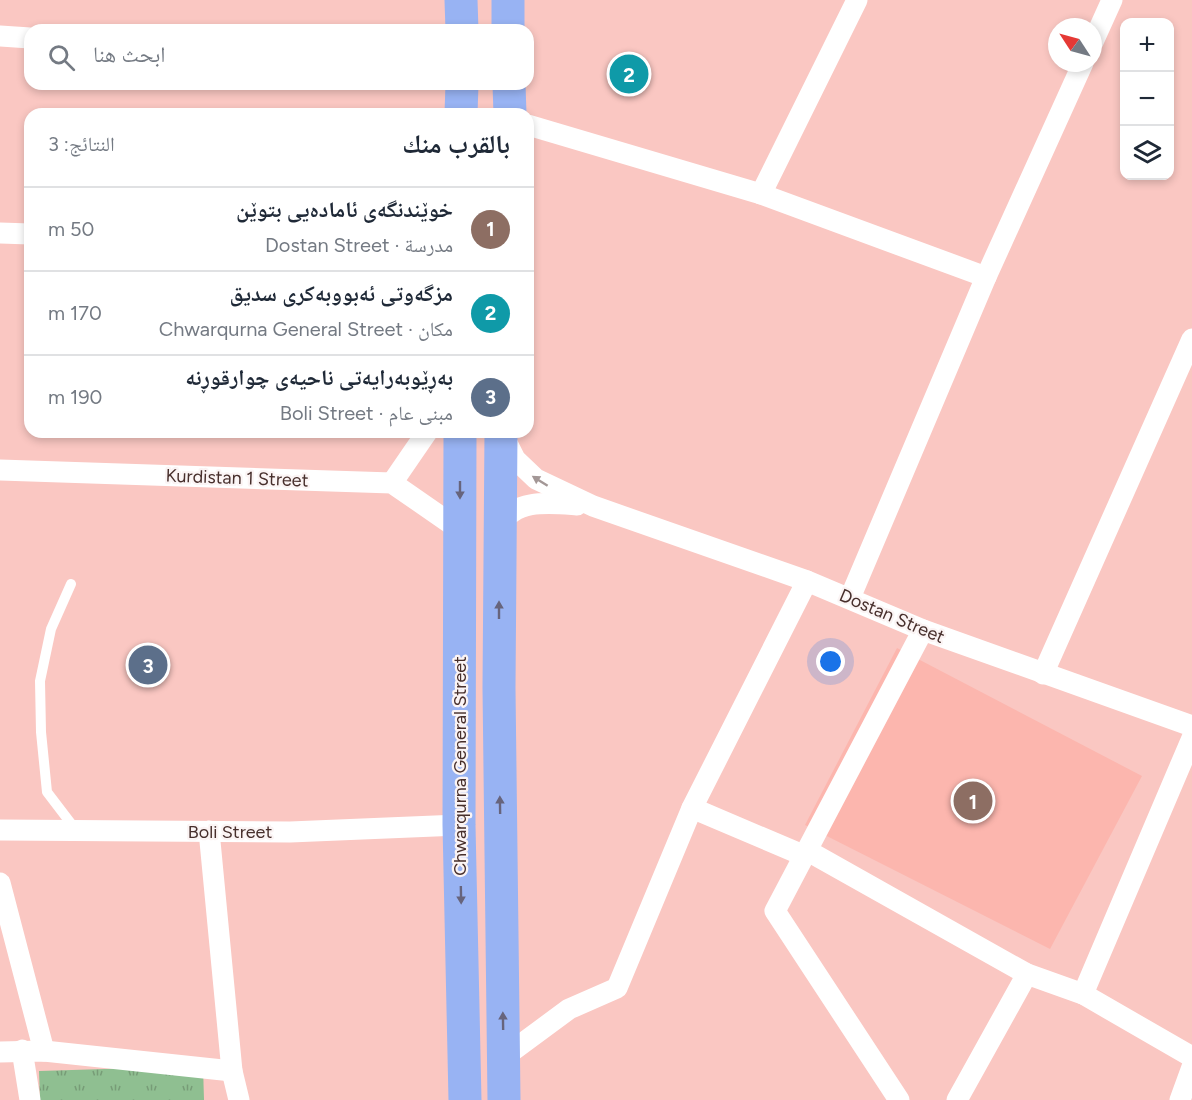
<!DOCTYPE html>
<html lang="ar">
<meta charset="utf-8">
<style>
:root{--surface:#fff;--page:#f6f6f7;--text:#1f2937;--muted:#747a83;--line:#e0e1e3;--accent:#d93025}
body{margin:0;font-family:Figtree,"Noto Naskh Arabic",sans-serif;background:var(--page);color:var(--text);direction:rtl}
.controls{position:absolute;right:18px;top:18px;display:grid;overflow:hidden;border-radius:12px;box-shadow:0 3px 9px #0003}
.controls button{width:54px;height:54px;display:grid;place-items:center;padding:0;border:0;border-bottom:2px solid var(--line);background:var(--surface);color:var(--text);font:30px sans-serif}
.compass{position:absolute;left:1048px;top:18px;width:54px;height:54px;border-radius:50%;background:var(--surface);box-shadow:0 3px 9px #0003;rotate:306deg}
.you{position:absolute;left:831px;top:662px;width:21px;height:21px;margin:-15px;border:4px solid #fff;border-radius:50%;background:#1a73e8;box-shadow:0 0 0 9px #1a73e833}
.badge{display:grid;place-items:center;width:39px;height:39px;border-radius:50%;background:var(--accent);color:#fff;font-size:20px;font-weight:700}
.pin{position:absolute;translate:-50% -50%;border:3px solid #fff;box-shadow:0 2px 6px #0006}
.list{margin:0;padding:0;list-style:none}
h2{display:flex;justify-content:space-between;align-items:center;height:78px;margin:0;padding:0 24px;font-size:26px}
h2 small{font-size:20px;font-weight:400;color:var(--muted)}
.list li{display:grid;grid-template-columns:39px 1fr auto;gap:18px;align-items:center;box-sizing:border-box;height:84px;padding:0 24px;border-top:2px solid var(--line)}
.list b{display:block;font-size:22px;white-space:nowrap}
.list p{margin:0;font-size:20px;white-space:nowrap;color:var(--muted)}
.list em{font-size:20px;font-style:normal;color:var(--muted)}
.icon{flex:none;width:33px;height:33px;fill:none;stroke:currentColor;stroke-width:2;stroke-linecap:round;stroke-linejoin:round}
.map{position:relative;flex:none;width:1192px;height:1100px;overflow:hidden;direction:ltr}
.search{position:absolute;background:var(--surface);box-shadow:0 3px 9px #0003;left:24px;top:24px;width:510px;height:66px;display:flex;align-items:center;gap:15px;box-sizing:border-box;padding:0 21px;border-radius:18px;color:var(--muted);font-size:22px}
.panel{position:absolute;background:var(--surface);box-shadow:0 3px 9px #0003;left:24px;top:108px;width:510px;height:330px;border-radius:18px;direction:rtl}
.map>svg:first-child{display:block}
.built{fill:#fcb6ae}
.park{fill:url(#park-tufts)}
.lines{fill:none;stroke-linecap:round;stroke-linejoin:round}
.service{stroke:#fff;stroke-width:10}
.minor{stroke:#fff;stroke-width:21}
.trunk{stroke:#98b3f3;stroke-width:33}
.oneway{fill:#a39796}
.oneway2{fill:#67647c}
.labels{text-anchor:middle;stroke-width:4.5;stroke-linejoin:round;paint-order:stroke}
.street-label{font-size:18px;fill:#472f2c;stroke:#fbf4f4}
</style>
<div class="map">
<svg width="1192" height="1100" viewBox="0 0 1192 1100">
<defs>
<pattern id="park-tufts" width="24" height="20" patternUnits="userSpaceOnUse" patternTransform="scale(1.5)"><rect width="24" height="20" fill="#8fbf91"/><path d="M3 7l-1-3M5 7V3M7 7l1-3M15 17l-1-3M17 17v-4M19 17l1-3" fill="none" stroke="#779c77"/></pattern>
</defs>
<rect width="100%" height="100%" fill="#fac7c2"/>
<path class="built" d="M897 648 1142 776 1050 949 805 825Z"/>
<path class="park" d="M203 1066 204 1100H40L39 1071Z"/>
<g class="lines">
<path class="service" d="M71 584 51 629 40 681 41 732 47 792 76 830"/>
<g class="minor">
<path d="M0 36 30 38"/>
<path d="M1093 42 1112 0"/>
<path d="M528 125 761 194 986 277"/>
<path d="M761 194 857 0"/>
<path d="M0 233 30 234"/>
<path d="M504 437 515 459 536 479 593 506 807 581 923 630 1192 726"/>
<path d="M0 470 392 483 460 530"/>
<path d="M392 483 427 432"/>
<path d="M500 527C513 498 551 503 577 505"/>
<path d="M850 598 986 277 1083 63"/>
<path d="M1043 674 1192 339"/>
<path d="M692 808 805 856"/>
<path d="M0 830 290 832 459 825"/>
<path d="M209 831 232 1071 239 1100"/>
<path d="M808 851 1027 974 1083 994 1192 1057"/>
<path d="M0 883 44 1051"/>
<path d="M1083 994 1192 738"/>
<path d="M22 1050 30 1100"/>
<path d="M0 1052 44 1051 232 1071"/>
<path d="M504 1057 569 1009 617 988 692 808 807 581"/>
<path d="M899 1100 775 911 923 630"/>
<path d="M957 1100 1027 974"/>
<path d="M1180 1100 1192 1067"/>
</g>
<g class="trunk">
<path d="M461 0 462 30"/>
<path d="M508 0V30"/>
<path d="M509 84 510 114"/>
<path d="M461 114 462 84"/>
<path d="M460 432 459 825 465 1100"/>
<path d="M501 432 499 688 504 1100"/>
</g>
</g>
<defs><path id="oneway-solid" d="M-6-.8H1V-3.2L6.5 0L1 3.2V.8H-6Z" transform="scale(1.5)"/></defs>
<use class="oneway" href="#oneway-solid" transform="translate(540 481) rotate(-148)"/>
<g class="oneway2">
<use href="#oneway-solid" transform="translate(460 490) rotate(90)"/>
<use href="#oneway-solid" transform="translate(499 610) rotate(-90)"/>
<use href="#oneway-solid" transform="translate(500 805) rotate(-91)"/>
<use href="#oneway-solid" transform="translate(461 895) rotate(89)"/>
<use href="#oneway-solid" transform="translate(503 1021) rotate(-91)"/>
</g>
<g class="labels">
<g class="street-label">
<text transform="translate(237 478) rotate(2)" y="6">Kurdistan 1 Street</text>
<text transform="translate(892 616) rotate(23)" y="6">Dostan Street</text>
<text transform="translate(460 766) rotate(-90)" y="6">Chwarqurna General Street</text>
<text x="230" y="838">Boli Street</text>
</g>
</g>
</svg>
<div class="controls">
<button>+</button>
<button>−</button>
<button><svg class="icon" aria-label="layers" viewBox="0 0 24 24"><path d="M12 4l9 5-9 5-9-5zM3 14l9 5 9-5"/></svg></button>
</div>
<svg class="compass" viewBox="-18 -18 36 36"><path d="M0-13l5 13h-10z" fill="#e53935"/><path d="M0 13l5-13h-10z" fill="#747a83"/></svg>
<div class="you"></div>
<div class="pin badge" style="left:973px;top:801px;background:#8d6e63">1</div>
<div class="pin badge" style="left:629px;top:74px;background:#0f9aa8">2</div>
<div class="pin badge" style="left:148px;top:665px;background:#5c6f8a">3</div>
<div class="search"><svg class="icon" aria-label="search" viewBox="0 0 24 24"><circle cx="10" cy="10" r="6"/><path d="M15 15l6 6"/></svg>ابحث هنا</div>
<section class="panel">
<h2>بالقرب منك<small>النتائج: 3</small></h2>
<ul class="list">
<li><span class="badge" style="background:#8d6e63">1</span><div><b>خوێندنگەی ئامادەیی بتوێن</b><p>مدرسة · Dostan Street</p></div><em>50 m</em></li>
<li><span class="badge" style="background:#0f9aa8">2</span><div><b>مزگەوتی ئەبووبەکری سدیق</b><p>مكان · Chwarqurna General Street</p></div><em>170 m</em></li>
<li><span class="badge" style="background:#5c6f8a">3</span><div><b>بەڕێوبەرایەتی ناحیەی چوارقوڕنە</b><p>مبنى عام · Boli Street</p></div><em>190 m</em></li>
</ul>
</section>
</div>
